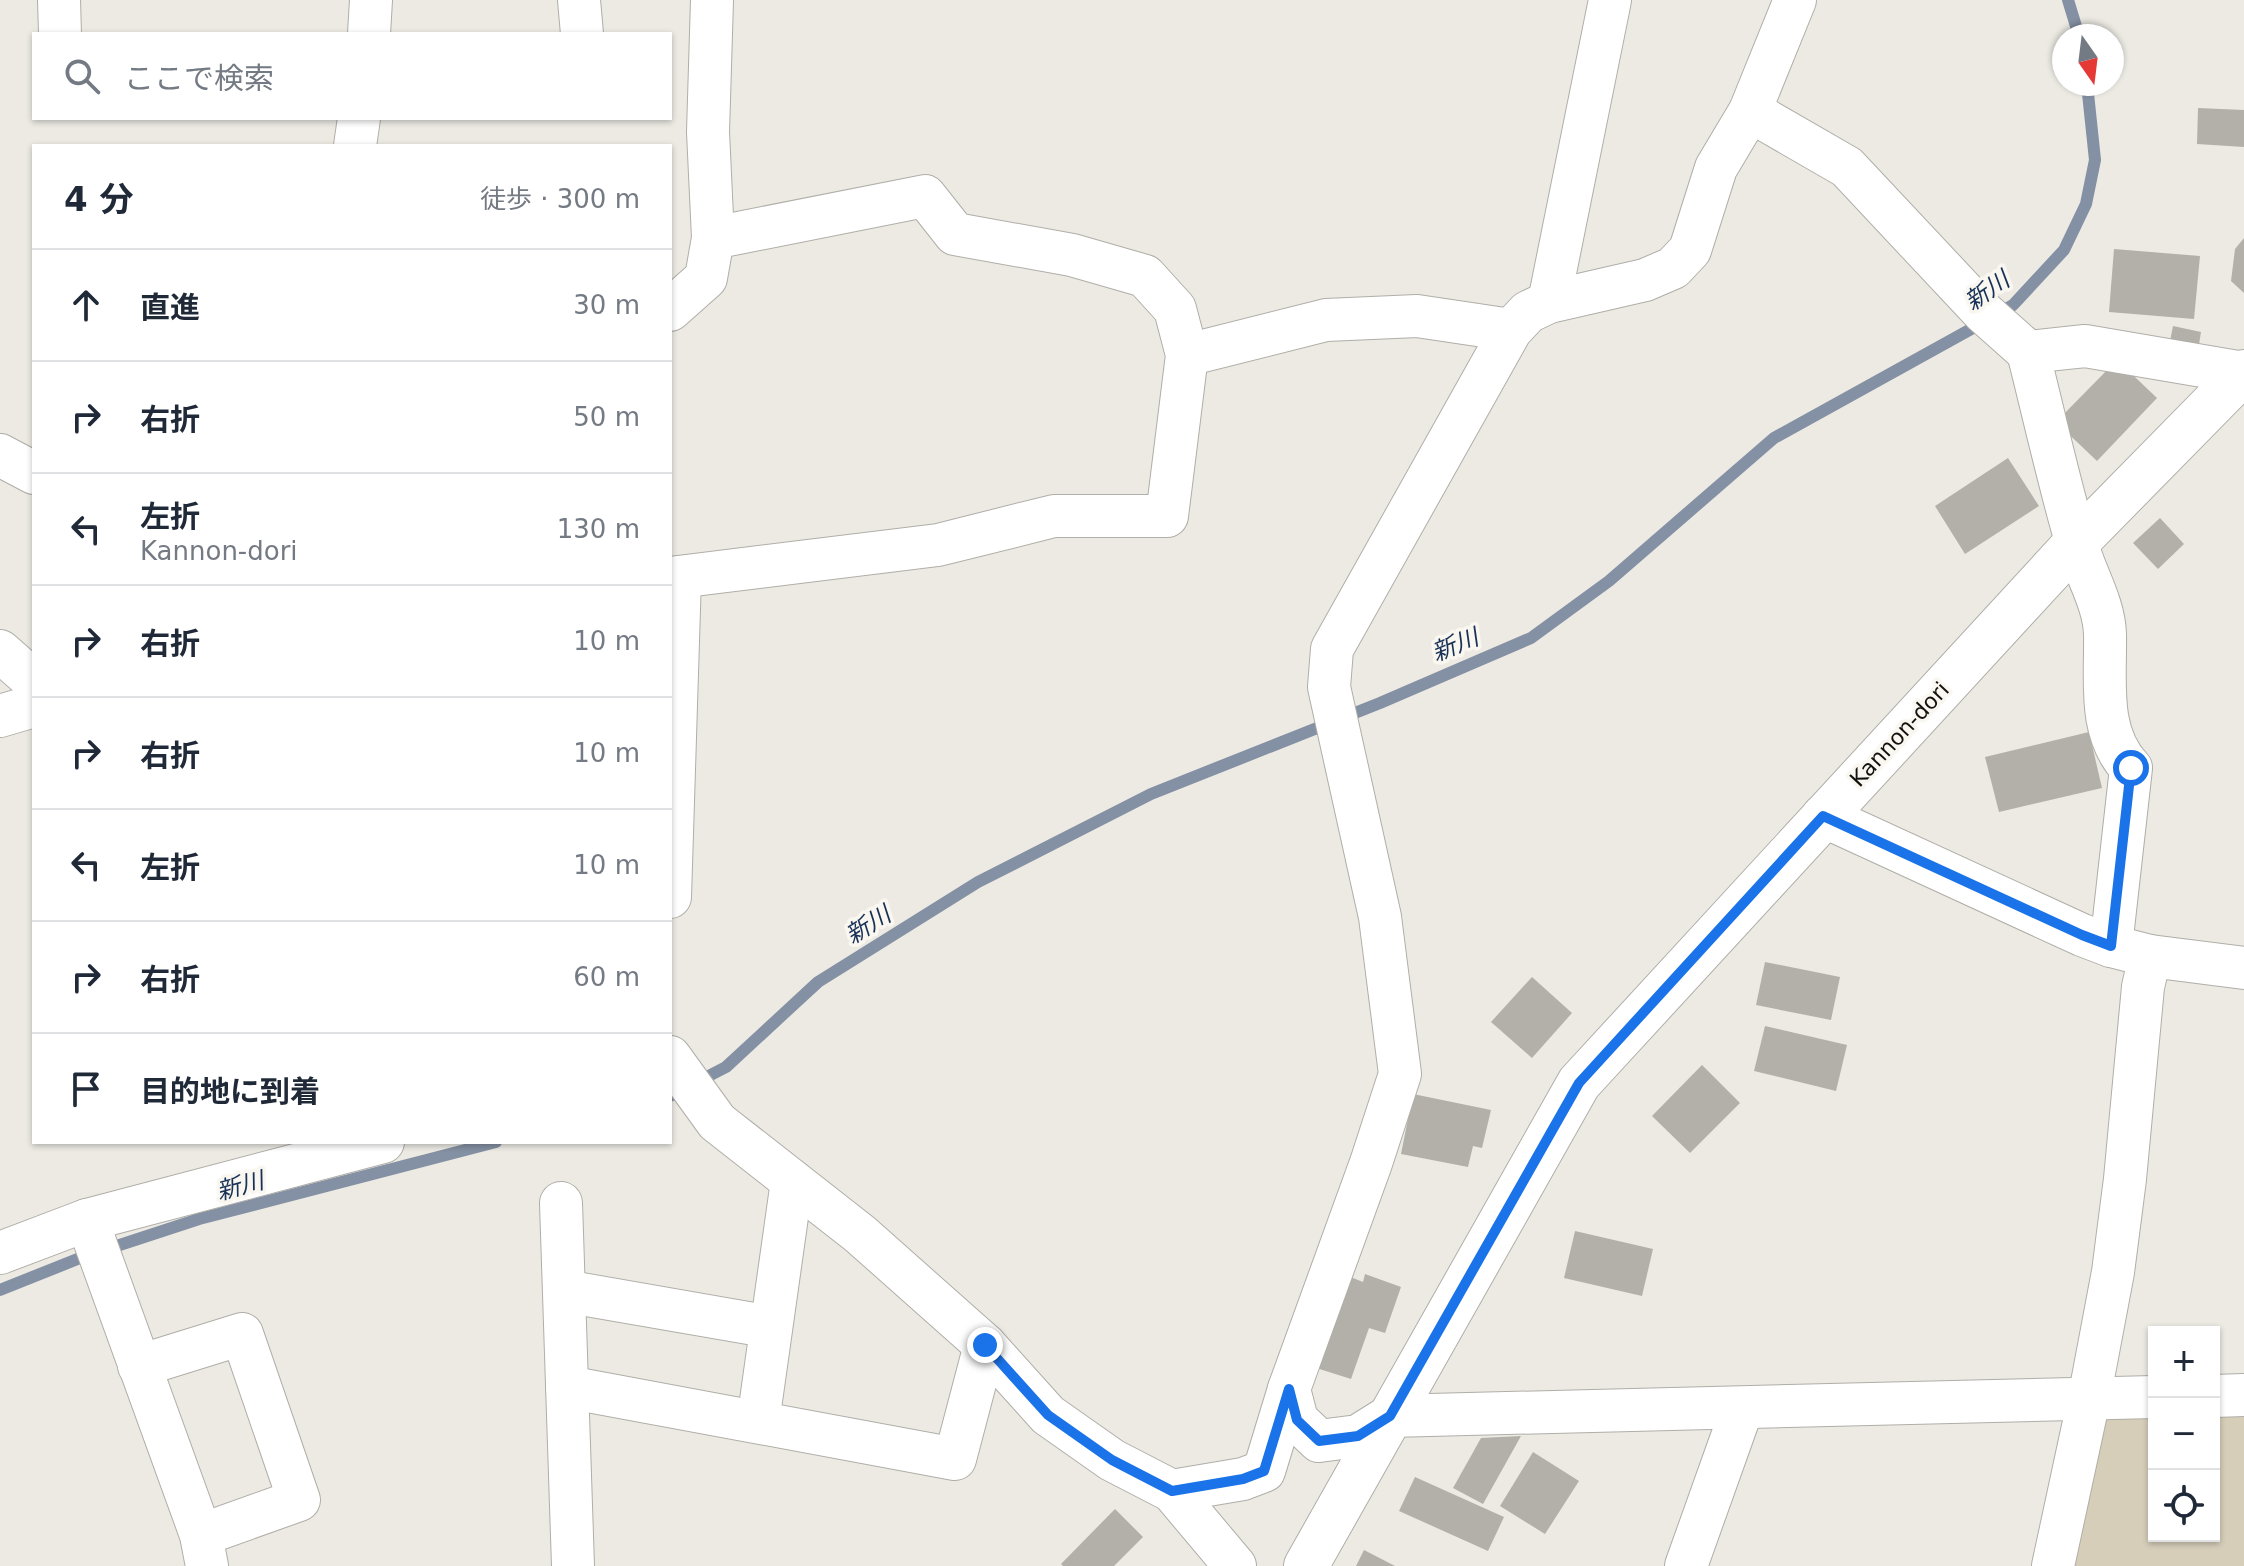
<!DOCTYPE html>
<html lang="ja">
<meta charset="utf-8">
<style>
:root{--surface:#fff;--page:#f6f6f7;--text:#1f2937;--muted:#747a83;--line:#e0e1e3}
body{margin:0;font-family:"DejaVu Sans","Noto Sans JP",sans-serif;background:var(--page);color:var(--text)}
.controls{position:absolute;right:24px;bottom:24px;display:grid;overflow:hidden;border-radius:0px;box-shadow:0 2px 6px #0004}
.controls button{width:72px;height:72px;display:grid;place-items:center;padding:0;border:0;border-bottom:2px solid var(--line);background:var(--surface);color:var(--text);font:40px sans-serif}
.compass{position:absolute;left:2052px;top:24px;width:72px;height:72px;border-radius:50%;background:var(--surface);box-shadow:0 2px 6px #0004;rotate:166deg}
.stop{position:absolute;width:24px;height:24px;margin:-18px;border:6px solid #1a73e8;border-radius:50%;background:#fff}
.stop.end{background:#1a73e8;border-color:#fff;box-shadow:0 2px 8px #0008}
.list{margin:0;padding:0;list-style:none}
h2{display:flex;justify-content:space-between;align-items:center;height:104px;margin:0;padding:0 32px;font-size:34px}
h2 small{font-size:26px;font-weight:400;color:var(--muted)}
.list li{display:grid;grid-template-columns:52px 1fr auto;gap:24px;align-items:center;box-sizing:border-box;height:112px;padding:0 32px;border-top:2px solid var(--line)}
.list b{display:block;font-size:30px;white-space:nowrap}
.list p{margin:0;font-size:26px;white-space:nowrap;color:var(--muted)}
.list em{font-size:26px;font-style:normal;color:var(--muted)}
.icon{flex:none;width:44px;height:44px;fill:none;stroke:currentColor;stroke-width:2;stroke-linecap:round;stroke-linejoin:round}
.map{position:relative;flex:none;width:2244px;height:1566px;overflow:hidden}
.search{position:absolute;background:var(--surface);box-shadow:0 2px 6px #0004;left:32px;top:32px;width:640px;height:88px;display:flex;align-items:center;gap:20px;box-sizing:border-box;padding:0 28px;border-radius:0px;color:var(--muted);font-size:30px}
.panel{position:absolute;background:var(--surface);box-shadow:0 2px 6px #0004;left:32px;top:144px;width:640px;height:1000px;border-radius:0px}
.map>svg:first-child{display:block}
.green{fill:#d6ceb9}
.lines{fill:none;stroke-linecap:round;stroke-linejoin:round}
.stream{stroke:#8490a3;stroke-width:12}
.building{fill:#b3b0aa}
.minor-casing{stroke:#b0aea8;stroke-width:44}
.tertiary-casing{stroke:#b0aea8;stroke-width:46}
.minor{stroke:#fff;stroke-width:42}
.tertiary{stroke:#fff;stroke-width:44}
.route{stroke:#1a73e8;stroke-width:10}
.labels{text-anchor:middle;stroke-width:7;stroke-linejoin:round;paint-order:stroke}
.street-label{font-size:22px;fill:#12110f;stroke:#faf7f1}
.water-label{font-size:24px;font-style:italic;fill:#183156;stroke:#faf7f1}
</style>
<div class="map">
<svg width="2244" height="1566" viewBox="0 0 2244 1566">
<rect width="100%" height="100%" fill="#eceae3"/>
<path class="green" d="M2214 1411H2244V1566H2071L2097 1426 2114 1412H2154V1536H2214Z"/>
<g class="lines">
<g class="stream">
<path d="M2068 0 2079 36"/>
<path d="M1998 314 2013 305 2064 250 2086 204 2095 160 2087 84"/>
<path d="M670 1096 726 1067 818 982 978 882 1151 794 1380 703 1531 638 1609 581 1774 438 1982 323"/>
<path d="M0 1290 80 1258 199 1219 496 1142"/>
</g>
</g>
<g class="building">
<path d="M2198 108 2244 110V147L2197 144Z"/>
<path d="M2244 238V293L2231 281 2235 249Z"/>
<path d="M2114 249 2200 256 2194 319 2109 312Z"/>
<path d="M2173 326 2201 332 2198 351 2169 346Z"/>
<path d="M2117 360 2157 398 2097 461 2056 422Z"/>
<path d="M2008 458 2039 506 1965 554 1935 506Z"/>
<path d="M2160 518 2184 544 2158 569 2133 543Z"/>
<path d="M2089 732 2102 788 1999 812 1985 757Z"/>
<path d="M1765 962 1840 977 1831 1020 1756 1005Z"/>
<path d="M1532 977 1572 1013 1532 1058 1491 1022Z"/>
<path d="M1765 1026 1847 1045 1836 1091 1754 1071Z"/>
<path d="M1702 1065 1740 1103 1690 1153 1652 1116Z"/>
<path d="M1413 1094 1491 1110 1482 1148 1473 1146 1468 1167 1401 1154Z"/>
<path d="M1575 1231 1653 1249 1642 1296 1564 1278Z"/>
<path d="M1343 1274 1363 1282 1365 1274 1401 1287 1385 1333 1369 1328 1351 1379 1310 1366Z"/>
<path d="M1521 1436 1483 1504 1453 1488 1481 1438Z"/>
<path d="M1533 1452 1579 1481 1545 1534 1500 1506Z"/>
<path d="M1415 1477 1504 1517 1488 1551 1399 1511Z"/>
<path d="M1115 1509 1143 1537 1114 1566H1063L1061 1564Z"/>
<path d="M1364 1550 1395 1566H1356Z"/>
</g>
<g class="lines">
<defs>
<g id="minor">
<path d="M59 0 60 34"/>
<path d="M579 0 582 34"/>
<path d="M369 34 371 0"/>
<path d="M1750 111 1847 167 1983 312 2028 352 2085 346 2244 373"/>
<path d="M355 146 359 118"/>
<path d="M1549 302 1610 0"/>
<path d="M670 310 706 278 713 238 708 132 712 0"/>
<path d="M2028 352C2044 415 2058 479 2076 541 2084 572 2104 602 2105 634 2106 679 2097 733 2131 768L2111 946"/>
<path d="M1187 355 1326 320 1417 316 1511 330"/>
<path d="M0 455 34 473"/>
<path d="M670 578 938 545 1054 516H1167L1187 355 1175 309 1145 276 1072 255 955 234 925 196 713 238"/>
<path d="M0 651 34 681"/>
<path d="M0 716 34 706"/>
<path d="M1823 816 2082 935 2111 946 2150 956 2244 968"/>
<path d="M670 897 680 577"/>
<path d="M670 1057 717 1122 860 1234 985 1345 1048 1415 1112 1460 1172 1491 1235 1566"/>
<path d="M561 1203 573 1566"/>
<path d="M87 1220 201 1535 207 1566"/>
<path d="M0 1253 87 1220 383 1142"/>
<path d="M564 1291 771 1327"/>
<path d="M139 1366 242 1334 299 1500 201 1535"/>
<path d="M567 1387 955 1459 985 1345"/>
<path d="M1289 1389 1297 1420 1319 1441 1358 1436 1390 1416 2154 1397"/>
<path d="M2214 1396 2244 1395"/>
<path d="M758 1422 792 1181"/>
<path d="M1172 1491 1243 1479 1264 1471 1289 1389 1371 1163 1400 1074 1380 917 1329 687 1332 649 1511 330 1528 312 1549 302 1645 280 1673 268 1690 250 1716 168 1750 111 1795 0"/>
<path d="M1686 1566 1742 1409"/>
<path d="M2053 1566 2089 1399 2113 1272 2125 1179 2143 987 2150 956"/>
</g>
<path id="tertiary" d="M1306 1566 1579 1083 2076 543 2244 372"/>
</defs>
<use href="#minor" class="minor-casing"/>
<use href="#tertiary" class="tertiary-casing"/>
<use href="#minor" class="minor"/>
<use href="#tertiary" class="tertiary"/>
</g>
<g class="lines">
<path class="route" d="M985 1345 1048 1415 1112 1460 1172 1491 1243 1479 1264 1471 1289 1389 1297 1420 1319 1441 1358 1436 1390 1416 1579 1083 1823 816 2082 935 2111 946 2131 768"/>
</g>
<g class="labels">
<g class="street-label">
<text transform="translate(1899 734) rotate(-47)" y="8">Kannon-dori</text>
</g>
<g class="water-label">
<text transform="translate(1987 291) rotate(-35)" y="8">新川</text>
<text transform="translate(1455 645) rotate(-22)" y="8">新川</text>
<text transform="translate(868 925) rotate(-32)" y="8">新川</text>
<text transform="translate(240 1186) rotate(-15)" y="8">新川</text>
</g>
</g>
</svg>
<div class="controls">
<button>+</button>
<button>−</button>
<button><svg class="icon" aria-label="locate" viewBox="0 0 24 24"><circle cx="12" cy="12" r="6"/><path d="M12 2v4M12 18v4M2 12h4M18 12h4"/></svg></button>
</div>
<svg class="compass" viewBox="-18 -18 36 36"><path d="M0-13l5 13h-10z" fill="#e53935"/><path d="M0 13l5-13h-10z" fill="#747a83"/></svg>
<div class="stop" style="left:2131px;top:768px"></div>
<div class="stop end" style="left:985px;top:1345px"></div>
<div class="search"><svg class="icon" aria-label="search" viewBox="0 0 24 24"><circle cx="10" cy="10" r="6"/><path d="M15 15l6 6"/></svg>ここで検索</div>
<section class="panel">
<h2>4 分<small>徒歩 · 300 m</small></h2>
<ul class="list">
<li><svg class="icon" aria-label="ahead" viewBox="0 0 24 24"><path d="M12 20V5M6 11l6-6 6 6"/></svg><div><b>直進</b></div><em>30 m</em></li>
<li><svg class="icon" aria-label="right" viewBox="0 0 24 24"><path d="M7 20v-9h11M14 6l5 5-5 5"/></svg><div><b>右折</b></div><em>50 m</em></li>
<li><svg class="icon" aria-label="left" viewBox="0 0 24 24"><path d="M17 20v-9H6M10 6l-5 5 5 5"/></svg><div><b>左折</b><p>Kannon-dori</p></div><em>130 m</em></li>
<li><svg class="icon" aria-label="right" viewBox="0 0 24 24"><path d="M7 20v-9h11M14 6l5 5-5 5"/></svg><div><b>右折</b></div><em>10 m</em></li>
<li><svg class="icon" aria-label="right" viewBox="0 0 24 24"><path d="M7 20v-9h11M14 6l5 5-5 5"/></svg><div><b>右折</b></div><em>10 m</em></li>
<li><svg class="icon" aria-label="left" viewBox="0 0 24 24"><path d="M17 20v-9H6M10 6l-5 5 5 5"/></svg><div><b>左折</b></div><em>10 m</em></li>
<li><svg class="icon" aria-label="right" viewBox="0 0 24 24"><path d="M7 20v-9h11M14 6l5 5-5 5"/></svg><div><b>右折</b></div><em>60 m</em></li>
<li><svg class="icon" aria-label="arrive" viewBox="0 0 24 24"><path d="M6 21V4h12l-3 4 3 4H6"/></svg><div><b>目的地に到着</b></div></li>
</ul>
</section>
</div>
